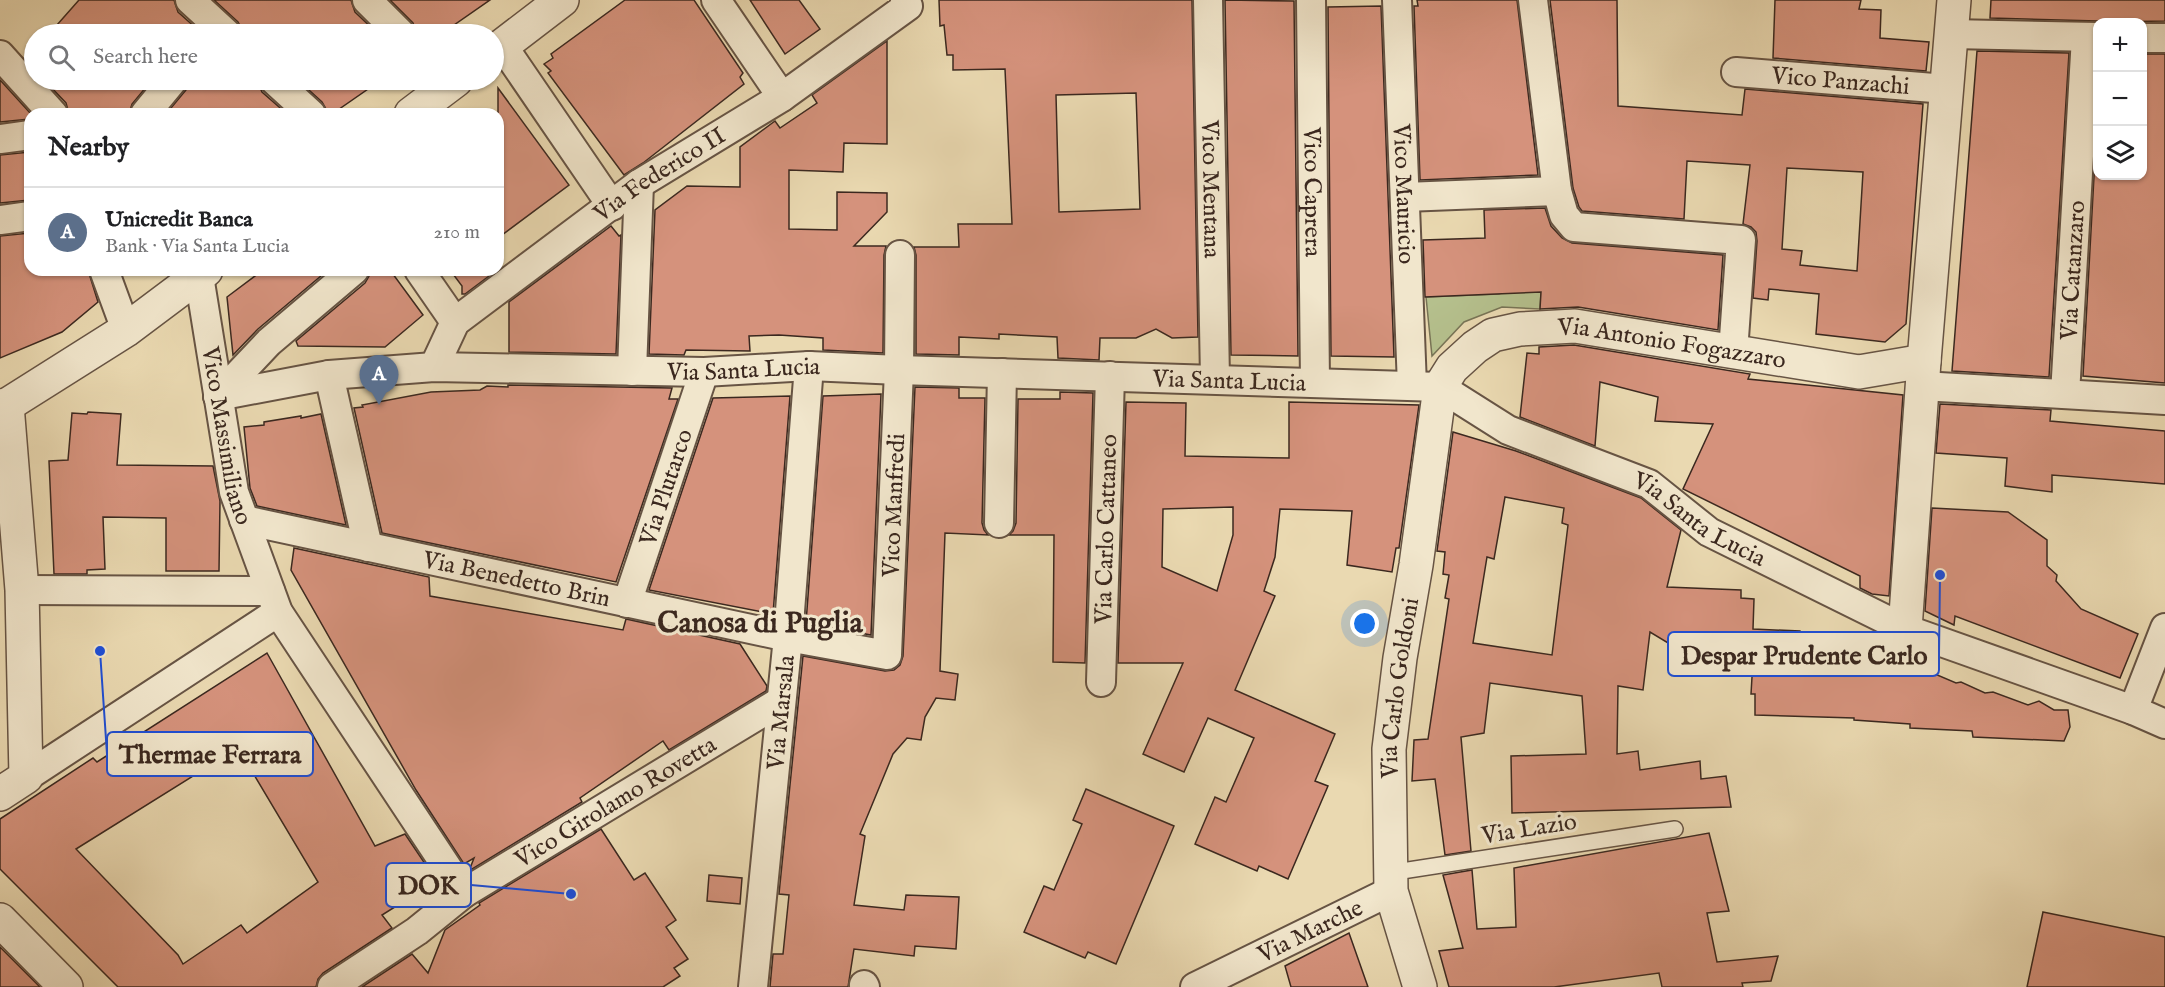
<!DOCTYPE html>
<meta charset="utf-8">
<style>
:root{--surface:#fff;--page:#f2f2f2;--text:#202124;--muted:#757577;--line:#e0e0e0;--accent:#b45309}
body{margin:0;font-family:"IM FELL English",serif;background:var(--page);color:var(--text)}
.controls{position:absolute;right:18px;top:18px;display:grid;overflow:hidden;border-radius:12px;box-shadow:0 2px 4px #0004}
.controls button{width:54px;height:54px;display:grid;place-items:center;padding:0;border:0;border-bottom:2px solid var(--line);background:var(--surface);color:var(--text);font:30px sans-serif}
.you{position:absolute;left:1365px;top:624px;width:21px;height:21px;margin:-15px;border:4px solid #fff;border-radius:50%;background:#1a73e8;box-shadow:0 0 0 9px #1a73e833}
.badge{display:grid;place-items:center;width:39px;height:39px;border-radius:50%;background:var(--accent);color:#fff;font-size:20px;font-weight:700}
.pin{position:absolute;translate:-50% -50px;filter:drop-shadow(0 2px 3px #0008)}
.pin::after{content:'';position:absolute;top:32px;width:21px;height:18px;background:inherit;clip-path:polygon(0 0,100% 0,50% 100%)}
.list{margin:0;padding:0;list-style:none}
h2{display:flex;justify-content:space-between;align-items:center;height:78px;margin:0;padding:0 24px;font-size:26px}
h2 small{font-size:20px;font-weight:400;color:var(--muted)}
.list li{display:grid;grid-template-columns:39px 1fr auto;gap:18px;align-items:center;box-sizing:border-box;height:90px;padding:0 24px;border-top:2px solid var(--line)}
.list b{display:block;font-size:22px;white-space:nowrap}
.list p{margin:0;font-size:20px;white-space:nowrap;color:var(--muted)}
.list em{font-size:20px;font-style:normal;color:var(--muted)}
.icon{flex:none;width:33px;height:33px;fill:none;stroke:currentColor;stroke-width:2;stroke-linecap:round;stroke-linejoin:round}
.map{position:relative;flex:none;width:2165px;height:987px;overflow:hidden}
.search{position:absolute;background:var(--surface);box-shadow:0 2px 4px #0004;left:24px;top:24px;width:480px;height:66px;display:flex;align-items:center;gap:15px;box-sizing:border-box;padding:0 21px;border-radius:33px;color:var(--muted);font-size:22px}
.panel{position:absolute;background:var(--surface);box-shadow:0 2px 4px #0004;left:24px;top:108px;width:480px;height:168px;border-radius:18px}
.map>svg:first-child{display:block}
.green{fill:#b5c08d;stroke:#787456;stroke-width:1.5}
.building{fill:#d5927c;stroke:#3b281f;stroke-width:1.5;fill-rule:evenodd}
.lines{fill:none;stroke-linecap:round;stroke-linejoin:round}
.service-casing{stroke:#675444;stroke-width:18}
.minor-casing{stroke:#675444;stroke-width:32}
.tertiary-casing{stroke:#675444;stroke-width:36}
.service{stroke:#f1e6cc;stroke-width:15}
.minor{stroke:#f1e6cc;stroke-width:28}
.tertiary{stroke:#f1e6cc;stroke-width:33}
.labels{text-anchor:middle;stroke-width:6;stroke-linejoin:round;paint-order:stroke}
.street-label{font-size:24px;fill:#3b281f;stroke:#f1e6cc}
.district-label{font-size:30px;font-weight:bold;fill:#3b281f;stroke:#f1e6cc}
.leader{fill:none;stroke:#1d4ed8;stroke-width:2}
.callout-dot{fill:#1d4ed8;stroke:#f1e6cc;stroke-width:2}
.callout{fill:#f1e6cc;stroke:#1d4ed8;stroke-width:2}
.callout-label{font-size:26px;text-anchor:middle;font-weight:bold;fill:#3b281f}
</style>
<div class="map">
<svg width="2165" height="987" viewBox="0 0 2165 987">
<rect width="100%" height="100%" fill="#ead9b1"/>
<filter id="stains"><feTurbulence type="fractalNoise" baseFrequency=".00333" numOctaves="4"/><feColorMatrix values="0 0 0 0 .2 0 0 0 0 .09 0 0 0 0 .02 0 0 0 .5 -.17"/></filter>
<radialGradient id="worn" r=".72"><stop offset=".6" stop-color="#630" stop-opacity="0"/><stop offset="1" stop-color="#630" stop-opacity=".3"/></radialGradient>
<path class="green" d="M1542 275 1540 309 1502 307 1464 322 1432 356 1426 297 1499 294Z"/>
<g class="building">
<path d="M79 0H174L178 12 197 29 192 34H49Z"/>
<path d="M214 0H351L355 12 378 34H244L238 22Z"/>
<path d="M390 0H490L441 34H417L413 23Z"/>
<path d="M625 0H694L743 73 740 77 744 84 643 163 624 175 548 73 551 71 544 64 553 58 551 54Z"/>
<path d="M750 0H799L820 29 785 54Z"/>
<path d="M939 0H1192L1198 337 1172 338 1156 329 1136 338H1100L1099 360 1058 358 1057 337 999 334V339L959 337V355L916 354V255L914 247H959L958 224H1012L1005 69 953 70V55H947L944 25 940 26ZM1136 93 1140 209 1059 212 1056 95Z"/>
<path d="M1225 0 1294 1 1298 356 1231 355Z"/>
<path d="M1417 0H1517L1538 175 1420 180 1414 6H1418Z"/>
<path d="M1550 0H1617L1618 106 1742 115 1745 89 1923 104 1906 324 1885 342 1816 334 1819 294 1769 289 1768 300 1753 298 1757 241 1756 232 1751 227 1743 224 1750 165 1687 161 1684 219 1582 211 1579 207 1573 188ZM1787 168 1863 172 1857 271 1800 265 1802 251 1782 249Z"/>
<path d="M1775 0H1861L1859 9 1881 10 1880 38 1929 42 1926 71 1773 58Z"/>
<path d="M1991 0H2165V21L2106 22 2098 21 1990 18Z"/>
<path d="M1381 6 1394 357 1331 356 1328 7Z"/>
<path d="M887 41V144L844 143 843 172 789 170V229L837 230V192L887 193V212L854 246H886L884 255 883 353 823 350V338L779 335 749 336 750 351 686 350 684 355 649 354 655 210 687 186 740 187V147L775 121 780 128 817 103 812 95Z"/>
<path d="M1977 51 2069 53 2049 377 1952 371Z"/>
<path d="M2142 54H2165V383L2083 376 2097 122V176H2142Z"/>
<path d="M0 80 31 114 30 119 0 122Z"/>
<path d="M55 80H152L132 104 129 114H69L66 103 49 85Z"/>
<path d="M189 80H258L259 85 262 92 287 114H166L186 90Z"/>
<path d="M298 80H381L332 114H327L326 109 322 102Z"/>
<path d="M498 88 569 185 498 238Z"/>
<path d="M30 152V200L0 203V155Z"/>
<path d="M1545 208 1551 226 1562 238 1572 243 1723 255 1718 330 1578 307 1540 309 1541 292 1425 297 1423 240 1485 238 1484 210Z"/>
<path d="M611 226 619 236 621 235 616 354 509 352V302Z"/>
<path d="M30 233V270H88L98 302 62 332 0 358V236Z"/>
<path d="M263 270H328L258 329 233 355 227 297Z"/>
<path d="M370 270H390L423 315 385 347 298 346 296 341 365 283 369 276Z"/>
<path d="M450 270H497L465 294H462V286Z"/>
<path d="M1574 345 1750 374 1748 379 1903 395 1889 596 1872 594 1860 588V576L1683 489 1713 424 1655 421 1658 397 1600 382 1595 446 1520 417 1527 353 1539 354V347Z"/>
<path d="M508 385 672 388 669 399H678L616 582 382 533 354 408 363 407 362 405 431 392 480 390 487 386 508 387Z"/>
<path d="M915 387 959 388V398H985L982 523 984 530 988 535 945 533 940 671 958 674 955 700 936 698 925 717 921 740 907 738 893 754 860 834 865 836 854 905 904 910 906 895 959 897 956 949 915 946 914 956 854 949 848 987H770L773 954H783L789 895 779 894 803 656 885 671 894 670 900 665 903 656Z"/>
<path d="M1060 392 1093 393 1085 663 1053 662 1054 535H1009L1013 531 1016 523 1018 399H1060Z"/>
<path d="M881 394 871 635 806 623 823 396Z"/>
<path d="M790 396 773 614 649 590 713 398Z"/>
<path d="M1126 402 1186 403 1185 456 1289 458V402L1419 405 1399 548H1396L1392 572 1347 565 1352 511 1280 509 1275 557 1264 591 1275 596 1235 690 1335 734 1315 781 1328 786 1288 879 1259 866 1257 871 1195 844 1215 797 1226 802 1254 738 1208 718 1184 772 1143 754 1183 663H1118ZM1233 507V535L1217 591 1162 567 1163 509Z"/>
<path d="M1940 404 2051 410 2050 421 2165 431V484L2052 475V492L2005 486 2007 458 1936 453Z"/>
<path d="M88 412 121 414 117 465 213 466 220 501 219 571H166V518L103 517 105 569 87 570V574H54L49 461 68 460 72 413 87 414Z"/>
<path d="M321 414 346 525 257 506 250 488 244 427 264 425V422L301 416V418Z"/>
<path d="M1453 432 1516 451 1641 498 1681 530 1667 587 1741 590V598L1754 599 1753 629 1800 631 1801 639 1836 641 1835 647 1857 649V656L1885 669 1898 664 1920 673 1928 671 1956 683 1961 682 1985 693 1993 692 2028 705 2039 701 2054 710H2068L2070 727 2064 741 1973 737 1972 731 1910 728V724L1854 720V718L1755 715V694H1751L1753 660 1693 658 1650 632 1643 690 1618 686 1617 754 1638 751 1640 770 1700 761 1701 779 1726 776 1731 807 1512 813 1511 756 1586 754 1582 696 1490 683 1484 733 1461 737 1471 851 1445 855 1435 779 1412 781 1414 740 1428 739 1449 599 1445 598 1449 575 1443 574 1445 552 1437 551ZM1505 497 1564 508 1562 523 1568 525 1552 655 1473 643 1487 557 1494 559Z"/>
<path d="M1932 508 2008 512 2047 540V566L2057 575 2056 581 2081 609 2138 634 2120 678 1955 616 1954 625 1925 611Z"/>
<path d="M294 548 429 577 430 596 623 630 626 619 740 644 767 686 766 691 669 750 663 741 580 798 582 802 469 871 474 858 464 864 416 790 291 570Z"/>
<path d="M267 653 375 846 405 834 434 877 403 896 406 900 382 915 392 928 323 973 318 979 316 987H118L0 869V819L93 758 97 762ZM238 748 318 882 247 933 241 925 183 964 178 955 76 849Z"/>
<path d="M1086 789 1174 826 1116 964 1088 952 1085 958 1024 932 1044 886 1054 890 1082 824 1073 820Z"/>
<path d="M601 829 634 880 645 873 676 920 666 927 688 959 674 968 680 976 663 987H362L412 954 428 973 445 930 480 905 479 903Z"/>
<path d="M1709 833 1729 911 1707 913 1717 962 1778 956 1771 981 1742 983 1743 987H1662L1659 973 1554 987H1449L1439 951 1463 948 1443 875 1472 870 1477 929 1516 927 1514 868Z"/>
<path d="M709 875 742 878 740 904 707 901Z"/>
<path d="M2043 912 2165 937V987H2027Z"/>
<path d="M1349 933 1368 987H1291L1285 966Z"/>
<path d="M0 947 40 987H0Z"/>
</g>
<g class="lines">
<defs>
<path id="service" d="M1389 873 1675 829"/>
<g id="minor">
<path d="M190 0 227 34"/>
<path d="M367 0 401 34"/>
<path d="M716 0 782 97"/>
<path id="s1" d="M1208 0 1215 379"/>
<path id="s2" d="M1311 0 1315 383"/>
<path id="s3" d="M1397 0 1412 386"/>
<path d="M1533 0 1557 191 1564 215 1574 227 1741 240 1733 352"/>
<path d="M1951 34 2098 37"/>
<path d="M2142 38H2165"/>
<path d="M502 45 612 206"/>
<path d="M0 55 53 114"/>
<path id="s4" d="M1736 72 1946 89"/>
<path d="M274 80 311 114"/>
<path d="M145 114 173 80"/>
<path d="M0 139 30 135"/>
<path d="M1405 197 1557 191"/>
<path d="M0 220 30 216"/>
<path d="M104 270 126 330"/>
<path id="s5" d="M194 270 199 276 234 492 278 612 464 893"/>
<path d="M419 270 455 322"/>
<path id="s6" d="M434 367 455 322 639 184 782 97 908 6 905 0"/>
<path d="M632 371 639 184"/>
<path d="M329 375 368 547"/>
<path d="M1922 386 2165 400"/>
<path id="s7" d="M2065 394 2086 37"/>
<path id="s8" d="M218 396 329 375 434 367 704 372 809 366 899 370 1440 387 1508 430 1649 484 1709 532 1905 629 2133 710 2165 724"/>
<path d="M218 396 269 342 354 270"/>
<path id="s9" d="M244 520 788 637 887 655 899 370 900 255"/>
<path d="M999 523 1002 373"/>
<path d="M22 590 270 591"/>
<path id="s10" d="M627 603 704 372"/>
<path id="s11" d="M1101 682 1110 376"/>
<path d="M2133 710 2165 628"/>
<path d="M26 777 278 612"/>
<path d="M864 985 865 987"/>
<path id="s12" d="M332 987 417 931 464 893 781 701"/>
<path id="s13" d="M753 987 788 637 809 366"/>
<path id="s14" d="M1195 987 1391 891"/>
</g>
<g id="tertiary">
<path d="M494 52 562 0"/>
<path d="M411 114 456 80"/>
<path d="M0 406 7 405 126 330 206 270"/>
<path d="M1905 629 1924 361 1954 0"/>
<path d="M0 794 26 777 22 590 7 405"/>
<path d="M0 920 66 987"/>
<path id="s15" d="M1420 987 1391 891 1389 749 1400 658 1416 565 1440 387 1452 368 1475 347 1493 335 1520 329 1575 326 1859 372 1924 361"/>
</g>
</defs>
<use href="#service" class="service-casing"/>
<use href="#minor" class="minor-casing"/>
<use href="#tertiary" class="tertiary-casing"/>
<use href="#service" class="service"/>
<use href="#minor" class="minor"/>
<use href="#tertiary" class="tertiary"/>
</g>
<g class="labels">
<g class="street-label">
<text dy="8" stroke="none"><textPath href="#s4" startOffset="105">Vico Panzachi</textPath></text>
<text dy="8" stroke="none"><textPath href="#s6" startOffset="302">Via Federico II</textPath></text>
<text dy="8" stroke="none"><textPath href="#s1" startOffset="189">Vico Mentana</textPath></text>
<text dy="8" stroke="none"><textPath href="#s2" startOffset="192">Vico Caprera</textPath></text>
<text dy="8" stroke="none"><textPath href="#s3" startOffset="194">Vico Mauricio</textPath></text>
<text dy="8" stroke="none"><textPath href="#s7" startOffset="124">Via Catanzaro</textPath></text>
<text dy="8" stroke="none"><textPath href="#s15" startOffset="864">Via Antonio Fogazzaro</textPath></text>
<text dy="8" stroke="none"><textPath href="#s8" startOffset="528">Via Santa Lucia</textPath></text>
<text dy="8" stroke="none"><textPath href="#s8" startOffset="1014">Via Santa Lucia</textPath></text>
<text dy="8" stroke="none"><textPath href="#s5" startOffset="170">Vico Massimiliano</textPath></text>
<text dy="8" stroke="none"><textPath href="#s10" startOffset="122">Via Plutarco</textPath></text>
<text dy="8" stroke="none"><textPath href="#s9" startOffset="807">Vico Manfredi</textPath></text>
<text dy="8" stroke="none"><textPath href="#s8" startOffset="1518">Via Santa Lucia</textPath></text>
<text dy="8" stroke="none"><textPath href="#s11" startOffset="153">Via Carlo Cattaneo</textPath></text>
<text dy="8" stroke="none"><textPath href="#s9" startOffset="279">Via Benedetto Brin</textPath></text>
<text dy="8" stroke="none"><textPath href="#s15" startOffset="304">Via Carlo Goldoni</textPath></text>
<text dy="8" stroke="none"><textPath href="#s13" startOffset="276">Via Marsala</textPath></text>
<text dy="8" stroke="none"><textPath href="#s12" startOffset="339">Vico Girolamo Rovetta</textPath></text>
<text transform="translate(1529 828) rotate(-9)" y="8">Via Lazio</text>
<text dy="8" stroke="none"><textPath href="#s14" startOffset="128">Via Marche</textPath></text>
</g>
<g class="district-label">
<text x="760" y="632">Canosa di Puglia</text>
</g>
</g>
<path class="leader" d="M1940 575L1939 654M100 651L107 754M571 894L471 885"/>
<g class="callout-dot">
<circle cx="1940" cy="575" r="6"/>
<circle cx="100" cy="651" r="6"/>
<circle cx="571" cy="894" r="6"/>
</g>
<g class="callout">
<rect x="1668" y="632" width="271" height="44" rx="6"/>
<rect x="107" y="732" width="206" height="44" rx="6"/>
<rect x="386" y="863" width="85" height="44" rx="6"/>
</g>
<g class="callout-label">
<text x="1804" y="664">Despar Prudente Carlo</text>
<text x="210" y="763">Thermae Ferrara</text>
<text x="428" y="894">DOK</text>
</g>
<rect width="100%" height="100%" filter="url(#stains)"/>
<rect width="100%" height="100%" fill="url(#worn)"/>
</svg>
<div class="controls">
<button>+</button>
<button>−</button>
<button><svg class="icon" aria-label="layers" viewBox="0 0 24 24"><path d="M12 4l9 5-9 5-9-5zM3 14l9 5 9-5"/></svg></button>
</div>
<div class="you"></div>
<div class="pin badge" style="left:379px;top:405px;background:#5c6f8a">A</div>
<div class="search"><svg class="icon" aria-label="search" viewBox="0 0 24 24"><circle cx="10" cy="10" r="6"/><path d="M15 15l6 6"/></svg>Search here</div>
<section class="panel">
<h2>Nearby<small></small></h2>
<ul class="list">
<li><span class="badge" style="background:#5c6f8a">A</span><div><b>Unicredit Banca</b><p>Bank · Via Santa Lucia</p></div><em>210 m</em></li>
</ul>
</section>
</div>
